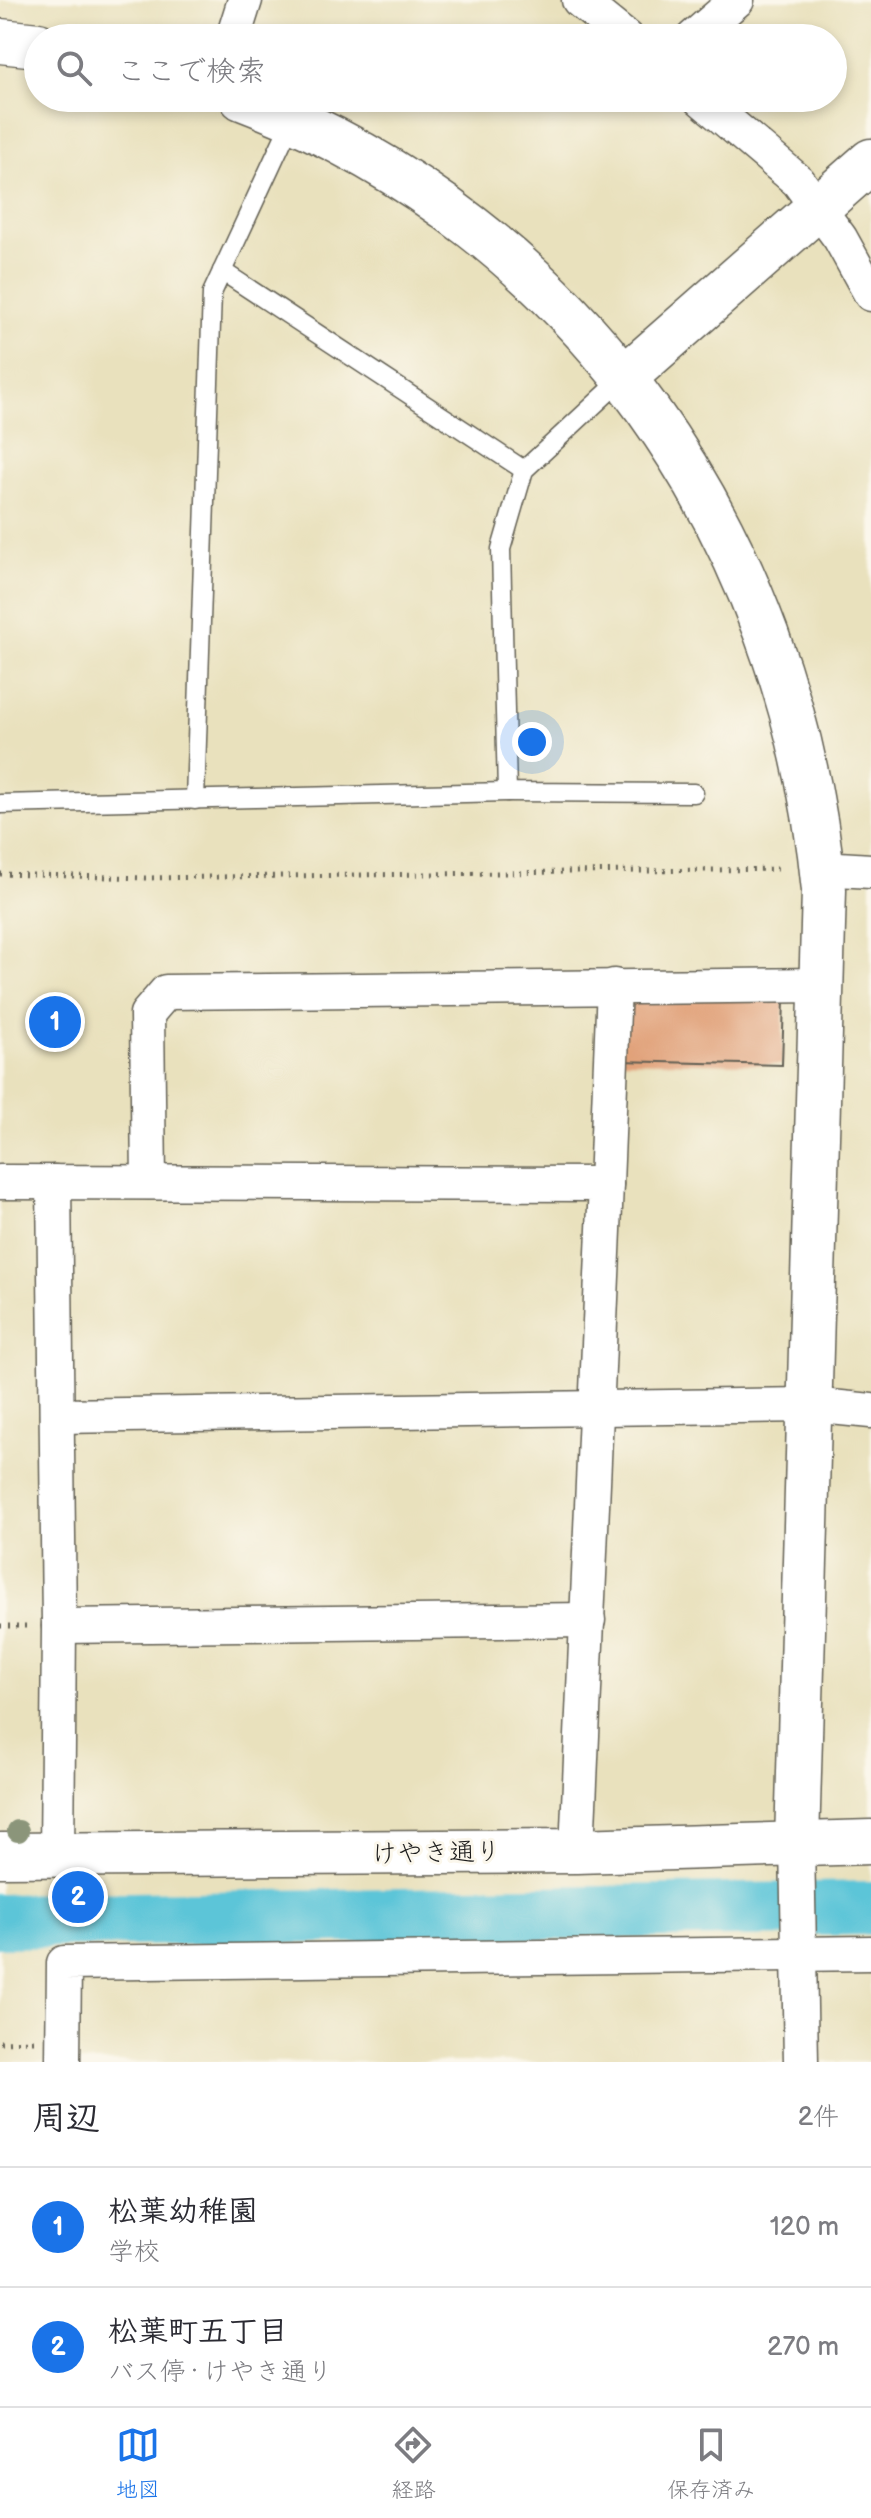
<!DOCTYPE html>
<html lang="ja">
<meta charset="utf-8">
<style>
:root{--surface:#fff;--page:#f2f2f3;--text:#2b2b33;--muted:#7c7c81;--line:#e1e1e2;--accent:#1a73e8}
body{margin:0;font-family:"Balsamiq Sans","Klee One",sans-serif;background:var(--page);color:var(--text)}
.you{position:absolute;left:532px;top:742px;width:28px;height:28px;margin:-20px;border:6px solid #fff;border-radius:50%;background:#1a73e8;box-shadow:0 0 0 12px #1a73e833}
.badge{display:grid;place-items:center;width:52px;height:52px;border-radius:50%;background:var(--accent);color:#fff;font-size:26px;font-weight:700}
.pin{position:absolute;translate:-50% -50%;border:4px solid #fff;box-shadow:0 2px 8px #0006}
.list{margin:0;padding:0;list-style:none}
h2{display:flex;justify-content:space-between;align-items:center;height:104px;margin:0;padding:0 32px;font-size:34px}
h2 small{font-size:26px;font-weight:400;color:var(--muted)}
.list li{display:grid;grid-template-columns:52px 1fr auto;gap:24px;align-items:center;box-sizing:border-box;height:120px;padding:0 32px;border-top:2px solid var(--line)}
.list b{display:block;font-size:30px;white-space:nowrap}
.list p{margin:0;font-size:26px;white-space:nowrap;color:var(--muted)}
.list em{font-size:26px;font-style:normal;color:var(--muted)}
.icon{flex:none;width:44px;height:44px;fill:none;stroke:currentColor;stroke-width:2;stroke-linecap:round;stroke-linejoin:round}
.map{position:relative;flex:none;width:871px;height:2062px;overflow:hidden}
.search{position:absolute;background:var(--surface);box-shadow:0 4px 12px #0003;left:24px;right:24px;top:24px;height:88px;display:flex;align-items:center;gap:20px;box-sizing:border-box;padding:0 28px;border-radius:44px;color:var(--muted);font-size:30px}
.sheet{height:344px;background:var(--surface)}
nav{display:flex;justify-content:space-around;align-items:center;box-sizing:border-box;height:112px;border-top:2px solid var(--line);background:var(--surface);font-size:22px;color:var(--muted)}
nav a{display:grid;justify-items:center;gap:4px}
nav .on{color:var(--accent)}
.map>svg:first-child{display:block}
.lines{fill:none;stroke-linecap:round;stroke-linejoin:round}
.river{stroke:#5cc5d8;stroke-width:54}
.building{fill:#e1a27a}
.service-casing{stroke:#646154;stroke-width:21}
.minor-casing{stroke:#646154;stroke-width:37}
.tertiary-casing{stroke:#646154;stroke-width:47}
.path{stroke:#646154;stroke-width:5;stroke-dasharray:2 6;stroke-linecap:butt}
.service{stroke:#fff;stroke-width:18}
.minor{stroke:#fff;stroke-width:34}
.tertiary{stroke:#fff;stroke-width:44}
.tree{fill:#8b957a}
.labels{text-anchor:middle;stroke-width:6;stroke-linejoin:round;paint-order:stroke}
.street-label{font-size:26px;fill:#1c1c1c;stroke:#fbf7ec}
</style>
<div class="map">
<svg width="871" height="2062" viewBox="0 0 871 2062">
<rect width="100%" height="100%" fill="#fbf7ec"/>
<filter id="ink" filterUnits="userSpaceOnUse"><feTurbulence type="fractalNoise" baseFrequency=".0125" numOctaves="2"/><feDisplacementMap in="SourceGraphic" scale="16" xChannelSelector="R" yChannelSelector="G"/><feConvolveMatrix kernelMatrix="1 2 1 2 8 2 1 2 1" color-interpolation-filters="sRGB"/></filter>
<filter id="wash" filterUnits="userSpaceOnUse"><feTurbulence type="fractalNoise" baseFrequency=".006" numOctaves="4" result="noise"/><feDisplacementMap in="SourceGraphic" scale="32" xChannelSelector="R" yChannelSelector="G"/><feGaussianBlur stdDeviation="1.8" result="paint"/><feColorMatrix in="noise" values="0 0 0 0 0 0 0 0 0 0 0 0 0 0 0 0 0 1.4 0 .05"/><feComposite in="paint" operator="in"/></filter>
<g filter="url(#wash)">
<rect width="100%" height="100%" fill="#e9e1bd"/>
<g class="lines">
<path class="river" d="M0 1921 871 1908"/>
</g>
<g id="blocks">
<path class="building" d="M620 996 784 999 782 1065 619 1061Z"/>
</g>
</g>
<g filter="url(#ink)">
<use href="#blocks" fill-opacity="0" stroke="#646154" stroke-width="2"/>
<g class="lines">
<defs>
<g id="service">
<path d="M222 271 524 470"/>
<path d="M623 378 524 470 501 549 507 792 694 793"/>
<path d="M195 800 212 293 292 120"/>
<path d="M0 804 507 792"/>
</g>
<g id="minor">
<path d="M579 0 626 38"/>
<path d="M233 38 245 0"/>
<path d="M693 38 737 0"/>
<path d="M700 98 798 181 840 238 871 294"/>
<path d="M822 868 871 871"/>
<path d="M0 1182 606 1184 577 1851"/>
<path d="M54 1182 59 1626 57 1856"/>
<path d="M149 1182 147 1014 166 992 823 985"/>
<path d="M606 1184 614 986"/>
<path d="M57 1416 811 1405 871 1411"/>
<path d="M59 1626 588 1620"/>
<path d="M797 1843 801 2062"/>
<path d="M63 2062 64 1963 871 1953"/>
</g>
<g id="tertiary">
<path d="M0 41 38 45"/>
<path d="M242 98C581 228 790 534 824 890L797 1843"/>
<path d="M625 377 871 161"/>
<path d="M0 1855 577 1851 871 1842"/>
</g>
</defs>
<use href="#service" class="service-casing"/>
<use href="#minor" class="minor-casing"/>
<use href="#tertiary" class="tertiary-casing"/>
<g class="path">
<path d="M0 874 145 878 783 869"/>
<path d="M0 1626H30"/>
<path d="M0 2042 34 2041"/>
</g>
<use href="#service" class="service"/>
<use href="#minor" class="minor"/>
<use href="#tertiary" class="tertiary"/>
</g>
<circle class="tree" cx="18" cy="1831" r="11"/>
</g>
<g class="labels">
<g class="street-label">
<text transform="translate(436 1852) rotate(-1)" y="9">けやき通り</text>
</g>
</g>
</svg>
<div class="you"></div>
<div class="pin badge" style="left:55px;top:1022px">1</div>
<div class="pin badge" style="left:78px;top:1897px">2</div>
<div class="search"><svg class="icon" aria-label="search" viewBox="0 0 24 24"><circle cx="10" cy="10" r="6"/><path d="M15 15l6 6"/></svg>ここで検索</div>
</div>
<section class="sheet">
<h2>周辺<small>2件</small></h2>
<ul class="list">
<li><span class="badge">1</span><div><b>松葉幼稚園</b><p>学校</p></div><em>120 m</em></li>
<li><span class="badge">2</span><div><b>松葉町五丁目</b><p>バス停 · けやき通り</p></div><em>270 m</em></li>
</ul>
</section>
<nav>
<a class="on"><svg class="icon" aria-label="map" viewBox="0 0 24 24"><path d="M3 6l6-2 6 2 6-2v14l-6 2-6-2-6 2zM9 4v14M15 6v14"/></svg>地図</a>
<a><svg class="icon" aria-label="directions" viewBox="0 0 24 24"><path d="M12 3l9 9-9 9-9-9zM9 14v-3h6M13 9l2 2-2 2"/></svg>経路</a>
<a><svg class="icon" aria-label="saved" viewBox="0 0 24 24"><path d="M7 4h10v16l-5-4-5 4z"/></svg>保存済み</a>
</nav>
